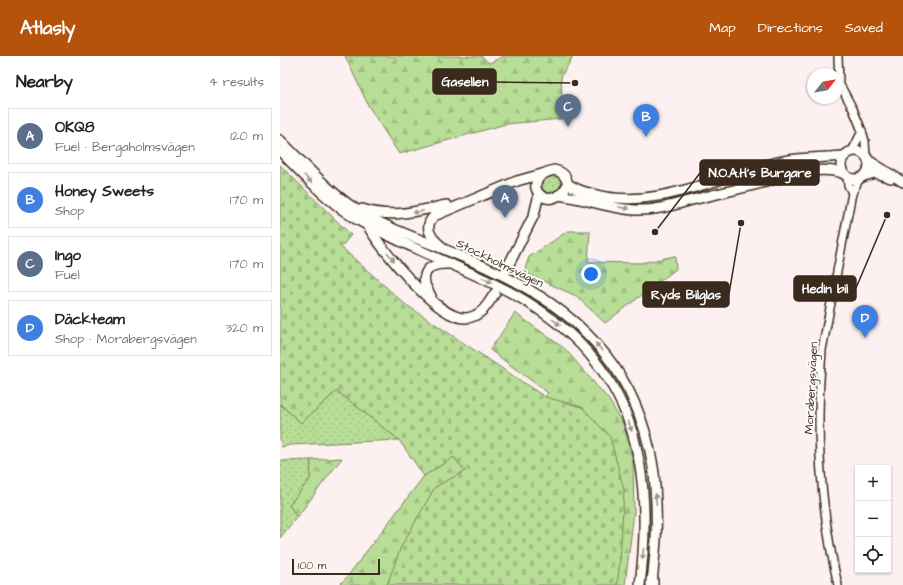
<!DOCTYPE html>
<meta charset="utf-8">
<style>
:root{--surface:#fff;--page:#f6f6f6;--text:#222;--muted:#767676;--line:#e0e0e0;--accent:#b45309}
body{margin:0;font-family:"Architects Daughter",sans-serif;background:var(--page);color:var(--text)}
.controls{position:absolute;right:12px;bottom:12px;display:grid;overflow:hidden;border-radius:0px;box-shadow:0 1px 3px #0004}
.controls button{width:36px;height:36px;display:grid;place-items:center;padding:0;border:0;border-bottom:1px solid var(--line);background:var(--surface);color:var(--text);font:20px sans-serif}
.compass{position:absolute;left:527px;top:12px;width:36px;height:36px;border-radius:50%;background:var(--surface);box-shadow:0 1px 3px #0004;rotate:59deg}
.scale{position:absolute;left:12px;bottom:10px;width:88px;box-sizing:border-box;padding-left:4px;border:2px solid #3b2a1e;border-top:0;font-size:11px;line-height:14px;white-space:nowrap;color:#3b2a1e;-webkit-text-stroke:3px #fdfcf7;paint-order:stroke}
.you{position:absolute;left:311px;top:218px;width:14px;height:14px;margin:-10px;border:3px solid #fff;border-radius:50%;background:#1a73e8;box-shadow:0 0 0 6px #1a73e833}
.badge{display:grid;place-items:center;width:26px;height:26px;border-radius:50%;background:var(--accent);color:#fff;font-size:13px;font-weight:700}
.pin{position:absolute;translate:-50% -33px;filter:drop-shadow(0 1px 2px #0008)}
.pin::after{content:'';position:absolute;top:21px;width:14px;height:12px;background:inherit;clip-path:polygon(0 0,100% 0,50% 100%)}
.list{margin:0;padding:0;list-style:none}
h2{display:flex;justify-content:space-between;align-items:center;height:52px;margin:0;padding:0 16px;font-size:17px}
h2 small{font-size:13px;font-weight:400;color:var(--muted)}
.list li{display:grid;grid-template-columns:26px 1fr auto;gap:12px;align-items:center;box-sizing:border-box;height:56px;margin:0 8px 8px;padding:0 8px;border:1px solid var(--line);border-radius:0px}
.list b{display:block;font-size:15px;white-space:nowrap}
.list p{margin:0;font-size:13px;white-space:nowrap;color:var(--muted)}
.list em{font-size:13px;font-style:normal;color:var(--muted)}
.icon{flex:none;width:22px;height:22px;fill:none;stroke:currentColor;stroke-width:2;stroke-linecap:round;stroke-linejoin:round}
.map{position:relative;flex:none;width:623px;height:529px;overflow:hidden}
header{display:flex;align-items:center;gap:24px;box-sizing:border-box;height:56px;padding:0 20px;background:var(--accent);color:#fff}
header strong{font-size:19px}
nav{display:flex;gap:22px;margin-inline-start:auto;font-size:14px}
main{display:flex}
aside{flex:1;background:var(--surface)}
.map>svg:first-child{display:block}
.grass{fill:url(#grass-dots);stroke:#7a845a}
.forest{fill:url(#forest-firs);stroke:#7a845a}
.cemetery{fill:url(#cemetery-stones);stroke:#7a845a}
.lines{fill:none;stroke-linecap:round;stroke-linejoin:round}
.minor-casing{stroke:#3b2a1e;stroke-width:10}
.major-casing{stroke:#3b2a1e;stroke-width:12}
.highway-casing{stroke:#3b2a1e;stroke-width:14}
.minor{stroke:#fdfcf7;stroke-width:7}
.major{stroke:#fdfcf7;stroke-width:9}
.highway{stroke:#fdfcf7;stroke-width:11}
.oneway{fill:#9c938a}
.labels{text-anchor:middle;stroke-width:4;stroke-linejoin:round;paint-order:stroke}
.street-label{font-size:12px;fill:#3b2a1e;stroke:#fdfcf7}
.leader{fill:none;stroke:#3b2a1e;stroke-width:1.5}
.callout-dot{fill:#3b2a1e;stroke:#fdfcf7;stroke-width:1.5}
.callout{fill:#3b2a1e;stroke:#3b2a1e;stroke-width:1.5}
.callout-label{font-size:13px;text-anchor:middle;font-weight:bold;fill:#fff}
</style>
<header>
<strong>Atlasly</strong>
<nav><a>Map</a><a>Directions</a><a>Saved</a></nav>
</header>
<main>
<aside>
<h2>Nearby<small>4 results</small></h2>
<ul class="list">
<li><span class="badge" style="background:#5c6f8a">A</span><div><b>OKQ8</b><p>Fuel · Bergaholmsvägen</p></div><em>120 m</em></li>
<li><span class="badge" style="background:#3f7fe0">B</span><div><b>Honey Sweets</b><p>Shop</p></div><em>170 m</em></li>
<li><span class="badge" style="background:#5c6f8a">C</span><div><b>Ingo</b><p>Fuel</p></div><em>170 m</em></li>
<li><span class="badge" style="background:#3f7fe0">D</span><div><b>Däckteam</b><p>Shop · Morabergsvägen</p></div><em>320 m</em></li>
</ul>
</aside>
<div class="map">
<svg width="623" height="529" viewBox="0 0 623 529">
<defs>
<pattern id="grass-dots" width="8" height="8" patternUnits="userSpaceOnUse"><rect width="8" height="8" fill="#b8dd97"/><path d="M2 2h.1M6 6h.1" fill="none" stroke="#9fbe82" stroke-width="1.8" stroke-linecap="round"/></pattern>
<pattern id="forest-firs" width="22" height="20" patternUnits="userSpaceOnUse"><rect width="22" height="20" fill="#b8dd97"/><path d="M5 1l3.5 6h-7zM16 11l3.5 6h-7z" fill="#9fbe82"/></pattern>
<pattern id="cemetery-stones" width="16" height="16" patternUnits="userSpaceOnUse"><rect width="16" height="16" fill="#b8dd97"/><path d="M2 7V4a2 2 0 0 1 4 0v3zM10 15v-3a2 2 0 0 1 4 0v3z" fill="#9fbe82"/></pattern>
</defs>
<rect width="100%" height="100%" fill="#fcf0f0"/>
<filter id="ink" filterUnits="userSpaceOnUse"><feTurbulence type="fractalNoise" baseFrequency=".025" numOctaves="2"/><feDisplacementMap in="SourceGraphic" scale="8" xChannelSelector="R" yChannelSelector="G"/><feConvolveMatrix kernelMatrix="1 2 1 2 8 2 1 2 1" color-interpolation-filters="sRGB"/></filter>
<g filter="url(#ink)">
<g class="grass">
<path d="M273 120 279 122 282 129 277 135 268 137 263 134 262 126 266 123Z"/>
<path d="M57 335 119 384 10 389 2 391 0 383V348L21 367Z"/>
<path d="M31 404 30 423 9 449 17 461 0 482V405Z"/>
</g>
<g class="forest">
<path d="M65 0H201L209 7 224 0H293L281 21 282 38 281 63 226 68 119 98 89 51Z"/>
<path d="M288 175H310L308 206 361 207 395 200 396 213 325 267 296 240 244 216 249 201Z"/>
<path d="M235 257 285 293 329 344 344 370 353 406 354 456 345 529H59L67 521 144 420 174 401 185 415 229 382 268 337 210 294Z"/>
<path d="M62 402 17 461 9 449 30 423 31 404Z"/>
</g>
<path class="cemetery" d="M0 109 71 179 61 191 125 248 265 341 302 351 330 381 344 434 340 505 337 529H107L121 491 155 431 185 415 174 401 144 420 119 384 57 335 21 367 0 348Z"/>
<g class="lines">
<defs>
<g id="minor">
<path d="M558 0 559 27 573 53 582 75 585 85 586 101"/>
<path d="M571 97 582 75"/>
<path d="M567 121 568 129 572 137"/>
<path d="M558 529C540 451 535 373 542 294L572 137 580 122"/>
</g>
<g id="major">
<path d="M0 84C27 111 53 141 87 160 112 174 139 183 166 194 241 224 310 260 349 335 362 361 370 389 374 417 376 440 377 462 376 484 375 499 373 514 372 529"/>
<path d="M0 95C24 119 47 145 76 163 91 172 108 179 124 187 158 203 194 217 228 235 350 300 376 399 360 529"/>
<circle cx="575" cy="109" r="14"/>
<path d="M588 104 623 126"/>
<path d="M274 114C283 116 288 121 287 130 268 162 235 123 274 114Z"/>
<path d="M584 120 595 117 611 122"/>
<path d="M288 128C295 133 303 136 313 138 373 155 435 122 493 107 516 101 541 102 565 100"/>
<path d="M278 139C305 142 330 153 356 154 377 155 397 148 416 143 443 136 470 131 496 123 518 118 543 109 565 118"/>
<path d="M82 153C113 163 137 155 167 149"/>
<path d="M88 170C101 193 158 264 186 262 201 261 208 248 215 237"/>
<path d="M161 190C151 182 143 171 154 160L237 125 262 118"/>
<path d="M226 214 254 159 259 138"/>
<path d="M151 240C138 221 145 207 168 208"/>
</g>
<path id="highway" d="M372 529V524"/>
</defs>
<use href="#minor" class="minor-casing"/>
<use href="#major" class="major-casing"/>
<use href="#highway" class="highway-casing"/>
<use href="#minor" class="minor"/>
<use href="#major" class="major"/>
<use href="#highway" class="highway"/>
</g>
<defs><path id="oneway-solid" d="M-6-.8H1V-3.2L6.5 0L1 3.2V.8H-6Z"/></defs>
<g class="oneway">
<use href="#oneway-solid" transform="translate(28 123) rotate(45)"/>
<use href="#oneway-solid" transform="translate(344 152) rotate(9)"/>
<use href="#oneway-solid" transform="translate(138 156) rotate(168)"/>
<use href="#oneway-solid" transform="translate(111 201) rotate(51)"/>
<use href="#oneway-solid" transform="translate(207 224) rotate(25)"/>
<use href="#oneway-solid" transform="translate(276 266) rotate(37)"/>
<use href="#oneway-solid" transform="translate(319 291) rotate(-131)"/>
<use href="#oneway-solid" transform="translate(350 370) rotate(71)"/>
<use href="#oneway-solid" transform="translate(376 443) rotate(-93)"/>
<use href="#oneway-solid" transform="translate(363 498) rotate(95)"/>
</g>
</g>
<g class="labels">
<g class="street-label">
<text transform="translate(220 207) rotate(26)" y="4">Stockholmsvägen</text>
<text transform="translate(531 332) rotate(-87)" y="4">Morabergsvägen</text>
</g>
</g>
<path class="leader" d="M295 27L216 26M375 176L420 117M607 159L576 232M461 167L449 238"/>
<g class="callout-dot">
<circle cx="295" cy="27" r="4"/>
<circle cx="375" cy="176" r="4"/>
<circle cx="607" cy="159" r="4"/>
<circle cx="461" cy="167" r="4"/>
</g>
<g class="callout">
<rect x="153" y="13" width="63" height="25" rx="4"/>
<rect x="420" y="104" width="119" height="25" rx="4"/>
<rect x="514" y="220" width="62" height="25" rx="4"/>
<rect x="363" y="226" width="86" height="25" rx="4"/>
</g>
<g class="callout-label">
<text x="185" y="30">Gasellen</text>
<text x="480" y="121">N.O.A.H’s Burgare</text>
<text x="545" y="237">Hedin bil</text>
<text x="406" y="243">Ryds Bilglas</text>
</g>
</svg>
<div class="controls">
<button>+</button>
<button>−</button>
<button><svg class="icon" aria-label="locate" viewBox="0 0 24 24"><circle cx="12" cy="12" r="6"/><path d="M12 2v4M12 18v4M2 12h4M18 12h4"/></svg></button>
</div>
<svg class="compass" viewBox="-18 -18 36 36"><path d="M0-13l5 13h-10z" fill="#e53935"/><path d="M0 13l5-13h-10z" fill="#767676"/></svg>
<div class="scale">100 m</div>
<div class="you"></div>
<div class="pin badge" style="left:225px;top:162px;background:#5c6f8a">A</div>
<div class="pin badge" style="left:366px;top:81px;background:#3f7fe0">B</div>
<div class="pin badge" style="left:288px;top:71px;background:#5c6f8a">C</div>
<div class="pin badge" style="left:585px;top:282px;background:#3f7fe0">D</div>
</div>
</main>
